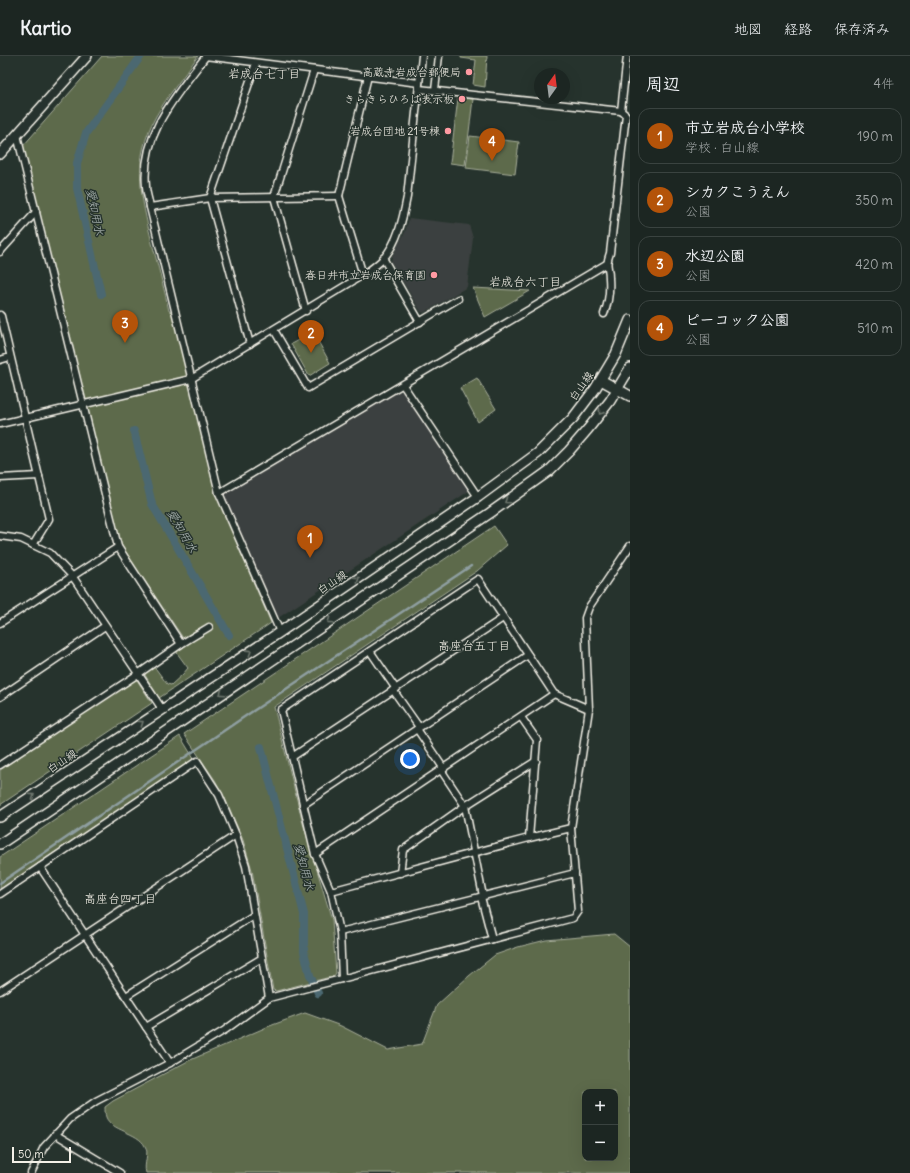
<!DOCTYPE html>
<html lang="ja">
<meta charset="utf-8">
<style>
:root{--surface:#1c2622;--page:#252e2a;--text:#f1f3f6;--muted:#a0a5a5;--line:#3a4340;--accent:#b45309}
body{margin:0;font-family:Delius,"Klee One",sans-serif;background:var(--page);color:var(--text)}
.controls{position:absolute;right:12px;bottom:12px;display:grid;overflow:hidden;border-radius:8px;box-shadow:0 4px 16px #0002}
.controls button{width:36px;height:36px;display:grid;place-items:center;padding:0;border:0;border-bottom:1px solid var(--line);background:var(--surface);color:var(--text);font:20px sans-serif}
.compass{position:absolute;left:534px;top:12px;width:36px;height:36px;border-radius:50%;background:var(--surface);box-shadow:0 4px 16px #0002;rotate:14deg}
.scale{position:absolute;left:12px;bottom:10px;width:59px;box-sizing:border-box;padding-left:4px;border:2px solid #f4f1e8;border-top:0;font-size:11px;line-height:14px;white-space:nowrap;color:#f4f1e8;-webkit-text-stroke:3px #26332d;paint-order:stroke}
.you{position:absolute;left:410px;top:703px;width:14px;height:14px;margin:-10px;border:3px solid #fff;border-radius:50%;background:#1a73e8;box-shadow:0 0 0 6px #1a73e833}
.badge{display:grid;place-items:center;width:26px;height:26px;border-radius:50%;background:var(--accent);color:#fff;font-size:13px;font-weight:700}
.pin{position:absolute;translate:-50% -33px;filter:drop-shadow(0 1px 2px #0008)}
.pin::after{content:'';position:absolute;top:21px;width:14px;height:12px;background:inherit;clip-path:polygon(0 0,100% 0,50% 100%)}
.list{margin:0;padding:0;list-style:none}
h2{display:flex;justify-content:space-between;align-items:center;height:52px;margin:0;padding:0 16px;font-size:17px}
h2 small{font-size:13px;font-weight:400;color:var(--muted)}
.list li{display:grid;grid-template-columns:26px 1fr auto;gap:12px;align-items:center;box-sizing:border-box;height:56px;margin:0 8px 8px;padding:0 8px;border:1px solid var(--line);border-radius:12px}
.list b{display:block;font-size:15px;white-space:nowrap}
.list p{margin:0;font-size:13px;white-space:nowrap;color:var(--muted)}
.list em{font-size:13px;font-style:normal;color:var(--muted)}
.map{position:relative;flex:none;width:630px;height:1117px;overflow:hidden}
header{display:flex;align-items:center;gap:24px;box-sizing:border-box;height:56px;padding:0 20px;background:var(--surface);border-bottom:1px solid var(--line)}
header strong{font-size:19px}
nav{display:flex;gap:22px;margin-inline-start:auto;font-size:14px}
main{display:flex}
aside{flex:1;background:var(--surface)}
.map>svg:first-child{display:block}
.built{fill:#3b413f}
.green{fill:#5d6a4c;stroke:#a8ae9a;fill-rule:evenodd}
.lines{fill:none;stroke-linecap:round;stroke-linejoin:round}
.stream{stroke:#8f9fa1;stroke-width:2.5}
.canal{stroke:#4b6871;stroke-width:8}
.street-casing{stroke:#f4f1e8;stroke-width:9}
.secondary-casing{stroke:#f4f1e8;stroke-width:12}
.street{stroke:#26332d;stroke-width:6}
.secondary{stroke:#26332d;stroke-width:9}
.oneway{stroke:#6e766e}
.poi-dot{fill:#ff9aa2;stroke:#26332d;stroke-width:1.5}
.labels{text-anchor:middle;stroke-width:3;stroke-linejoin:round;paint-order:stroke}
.poi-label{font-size:11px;fill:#f4f1e8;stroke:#26332d;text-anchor:end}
.street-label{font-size:11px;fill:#f4f1e8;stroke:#26332d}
.neighbourhood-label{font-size:12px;fill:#f4f1e8;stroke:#26332d}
.water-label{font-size:12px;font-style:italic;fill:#b0bab8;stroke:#26332d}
</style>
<header>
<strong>Kartio</strong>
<nav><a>地図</a><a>経路</a><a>保存済み</a></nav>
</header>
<main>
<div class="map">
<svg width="630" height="1117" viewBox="0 0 630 1117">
<rect width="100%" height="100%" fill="#26332d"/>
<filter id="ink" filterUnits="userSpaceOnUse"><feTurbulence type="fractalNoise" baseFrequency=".025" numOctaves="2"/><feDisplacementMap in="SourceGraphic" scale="8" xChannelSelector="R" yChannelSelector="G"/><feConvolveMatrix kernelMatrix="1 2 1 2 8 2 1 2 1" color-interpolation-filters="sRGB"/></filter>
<g filter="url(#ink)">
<g class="built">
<path d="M409 162 469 169 473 182 467 231 424 257 421 256 391 206 392 200 405 176Z"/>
<path d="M399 335 403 336 469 435 278 562 225 441 226 437Z"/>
</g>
<g class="green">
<path d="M102 0H198C184 20 168 39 156 60 131 106 141 140 152 187 158 210 164 232 169 255L172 256 217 441 271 567 159 642 145 619 146 616 153 611 156 613 167 628 171 629 183 618 188 612 177 597 178 595 207 575 203 570 183 582 121 489 23 90Z"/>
<path d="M461 0H487L485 31 473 29 476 4 461 2Z"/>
<path d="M458 42 473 43 465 109 450 107Z"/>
<path d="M470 80 519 86 515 118 466 112Z"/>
<path d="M473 232 530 235 485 261Z"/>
<path d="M313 276 330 307 309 320 291 288Z"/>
<path d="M477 322 496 353 478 366 460 332Z"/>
<path d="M494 470 507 489 477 515 274 651 302 764 332 864 336 917 334 920 276 935 273 934 252 814 243 784 224 740 215 724 184 678Z"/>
<path d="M133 624H137L152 647 0 749V714Z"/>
<path d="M180 680 194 703 0 833V801Z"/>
<path d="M614 878 630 891V1117H146C143 1108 150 1097 145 1090 138 1076 111 1075 106 1061 105 1058 105 1054 105 1051L113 1045 188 1005 267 971 305 957 341 970 388 994 422 988 437 949 469 920 495 899 518 891 546 884ZM585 1036H615V1102H585Z"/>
</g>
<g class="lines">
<path class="stream" d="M0 827 247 659 471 510"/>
<g class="canal">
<path d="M101 238 77 132V107L86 77 141 0"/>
<path d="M134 375 152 448 229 579"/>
<path d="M261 691 304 858V896L310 919 318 937"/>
</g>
<defs>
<g id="street">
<path d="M205 0 419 27"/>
<path d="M206 0C176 40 141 77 146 130 146 137 149 144 150 151L219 437 280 576"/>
<path d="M419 33 621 55"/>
<path d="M435 34 439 0"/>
<path d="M17 79 118 491 181 588"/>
<path d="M150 151 210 142 339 140"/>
<path d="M0 196 36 156"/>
<path d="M383 202 420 266"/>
<path d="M363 219 339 140 368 20"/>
<path d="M306 255 274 141 314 14"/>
<path d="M604 258C608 248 610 234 609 222 609 209 605 211 610 197L626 59 621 55 627 0"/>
<path d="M0 259 1 260 49 463 33 489"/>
<path d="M274 274 308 332 458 243"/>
<path d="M250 288 210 142 256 7"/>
<path d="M0 304 10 301"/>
<path d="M403 329 478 441"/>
<path d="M0 368 191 323 363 219C370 214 377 209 383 203 398 186 403 162 407 141L422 0"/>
<path d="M0 422 39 420"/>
<path d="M219 437 606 208"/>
<path d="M0 480 21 483 50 497 73 521 162 653"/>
<path d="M0 567 118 491"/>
<path d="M370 595 396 633"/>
<path d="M393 634 419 671"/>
<path d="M0 641 105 570"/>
<path d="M521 661 537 684 529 782"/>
<path d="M417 673 444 713"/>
<path d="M292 701 503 562"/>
<path d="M0 709 138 618 181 588 209 571"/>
<path d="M441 714 465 750 483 840"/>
<path d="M303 749 528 599"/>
<path d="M315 798 554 638"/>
<path d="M40 811 170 1007"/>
<path d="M400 817 403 794 465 750 536 705"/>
<path d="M331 835 529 782 571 772"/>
<path d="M0 838 197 705 219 739 236 779 246 810 269 942"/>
<path d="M481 841 492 883"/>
<path d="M340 876 575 817"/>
<path d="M342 923 340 876 331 835 315 798 281 654 478 523 554 638 589 653"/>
<path d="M0 935 236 779"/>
<path d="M126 940 254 859"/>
<path d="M146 971 262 902"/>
<path d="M55 1078 120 1117"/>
<path d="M31 1117 44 1091 70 1063 96 1045 170 1007 225 974 269 942 573 862 578 855 571 772 589 653 585 562 589 551 630 490"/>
</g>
<g id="secondary">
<path d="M0 98 87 0"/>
<path d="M601 324 630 340"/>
<path d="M0 761 280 576 478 441 538 397 573 362 595 333 616 298 630 264"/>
<path d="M0 788 490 457 549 415 569 395 588 373 610 345 630 312"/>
</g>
</defs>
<use href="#street" class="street-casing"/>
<use href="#secondary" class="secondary-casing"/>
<use href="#street" class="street"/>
<use href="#secondary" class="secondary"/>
</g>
<defs><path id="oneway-chevron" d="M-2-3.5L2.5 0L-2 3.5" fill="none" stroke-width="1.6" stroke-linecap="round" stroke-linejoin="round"/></defs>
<g class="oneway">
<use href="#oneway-chevron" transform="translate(601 356) rotate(127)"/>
<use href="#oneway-chevron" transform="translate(507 445) rotate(145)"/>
<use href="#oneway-chevron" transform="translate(357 523) rotate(-34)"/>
<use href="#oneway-chevron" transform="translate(330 565) rotate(146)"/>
<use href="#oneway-chevron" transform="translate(249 596) rotate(-33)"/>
<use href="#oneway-chevron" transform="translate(222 637) rotate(146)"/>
<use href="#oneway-chevron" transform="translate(141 667) rotate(-34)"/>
<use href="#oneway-chevron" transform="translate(32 740) rotate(-34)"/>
</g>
</g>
<g class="poi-dot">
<circle cx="469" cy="16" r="4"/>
<circle cx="462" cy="43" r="4"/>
<circle cx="448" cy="75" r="4"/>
<circle cx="434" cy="219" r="4"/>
</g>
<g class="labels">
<g class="poi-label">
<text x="461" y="20">高蔵寺岩成台郵便局</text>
<text x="454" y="47">きらきらひろば表示板</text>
<text x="440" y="79">岩成台団地 21号棟</text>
<text x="426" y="223">春日井市立岩成台保育園</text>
</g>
<g class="street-label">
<text transform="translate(581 330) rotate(-55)" y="4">白山線</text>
<text transform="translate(332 526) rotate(-34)" y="4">白山線</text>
<text transform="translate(62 705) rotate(-34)" y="4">白山線</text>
</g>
<g class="neighbourhood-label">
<text x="264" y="22">岩成台七丁目</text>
<text x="525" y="230">岩成台六丁目</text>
<text x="474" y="594">高座台五丁目</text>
<text x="120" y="847">高座台四丁目</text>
</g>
<g class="water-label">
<text transform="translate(95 156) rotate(78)" y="4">愛知用水</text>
<text transform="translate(182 475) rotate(60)" y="4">愛知用水</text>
<text transform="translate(304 811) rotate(75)" y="4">愛知用水</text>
</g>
</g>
</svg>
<div class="controls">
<button>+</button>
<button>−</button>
</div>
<svg class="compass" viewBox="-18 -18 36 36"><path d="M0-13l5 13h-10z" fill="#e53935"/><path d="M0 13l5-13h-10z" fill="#a0a5a5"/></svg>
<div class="scale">50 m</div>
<div class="you"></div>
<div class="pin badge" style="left:310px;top:502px">1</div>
<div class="pin badge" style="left:311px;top:297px">2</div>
<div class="pin badge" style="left:125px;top:287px">3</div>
<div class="pin badge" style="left:492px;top:105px">4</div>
</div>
<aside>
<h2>周辺<small>4件</small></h2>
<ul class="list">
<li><span class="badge">1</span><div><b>市立岩成台小学校</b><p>学校 · 白山線</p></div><em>190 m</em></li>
<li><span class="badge">2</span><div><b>シカクこうえん</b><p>公園</p></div><em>350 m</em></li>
<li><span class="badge">3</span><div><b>水辺公園</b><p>公園</p></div><em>420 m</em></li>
<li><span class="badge">4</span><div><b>ピーコック公園</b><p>公園</p></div><em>510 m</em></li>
</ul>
</aside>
</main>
